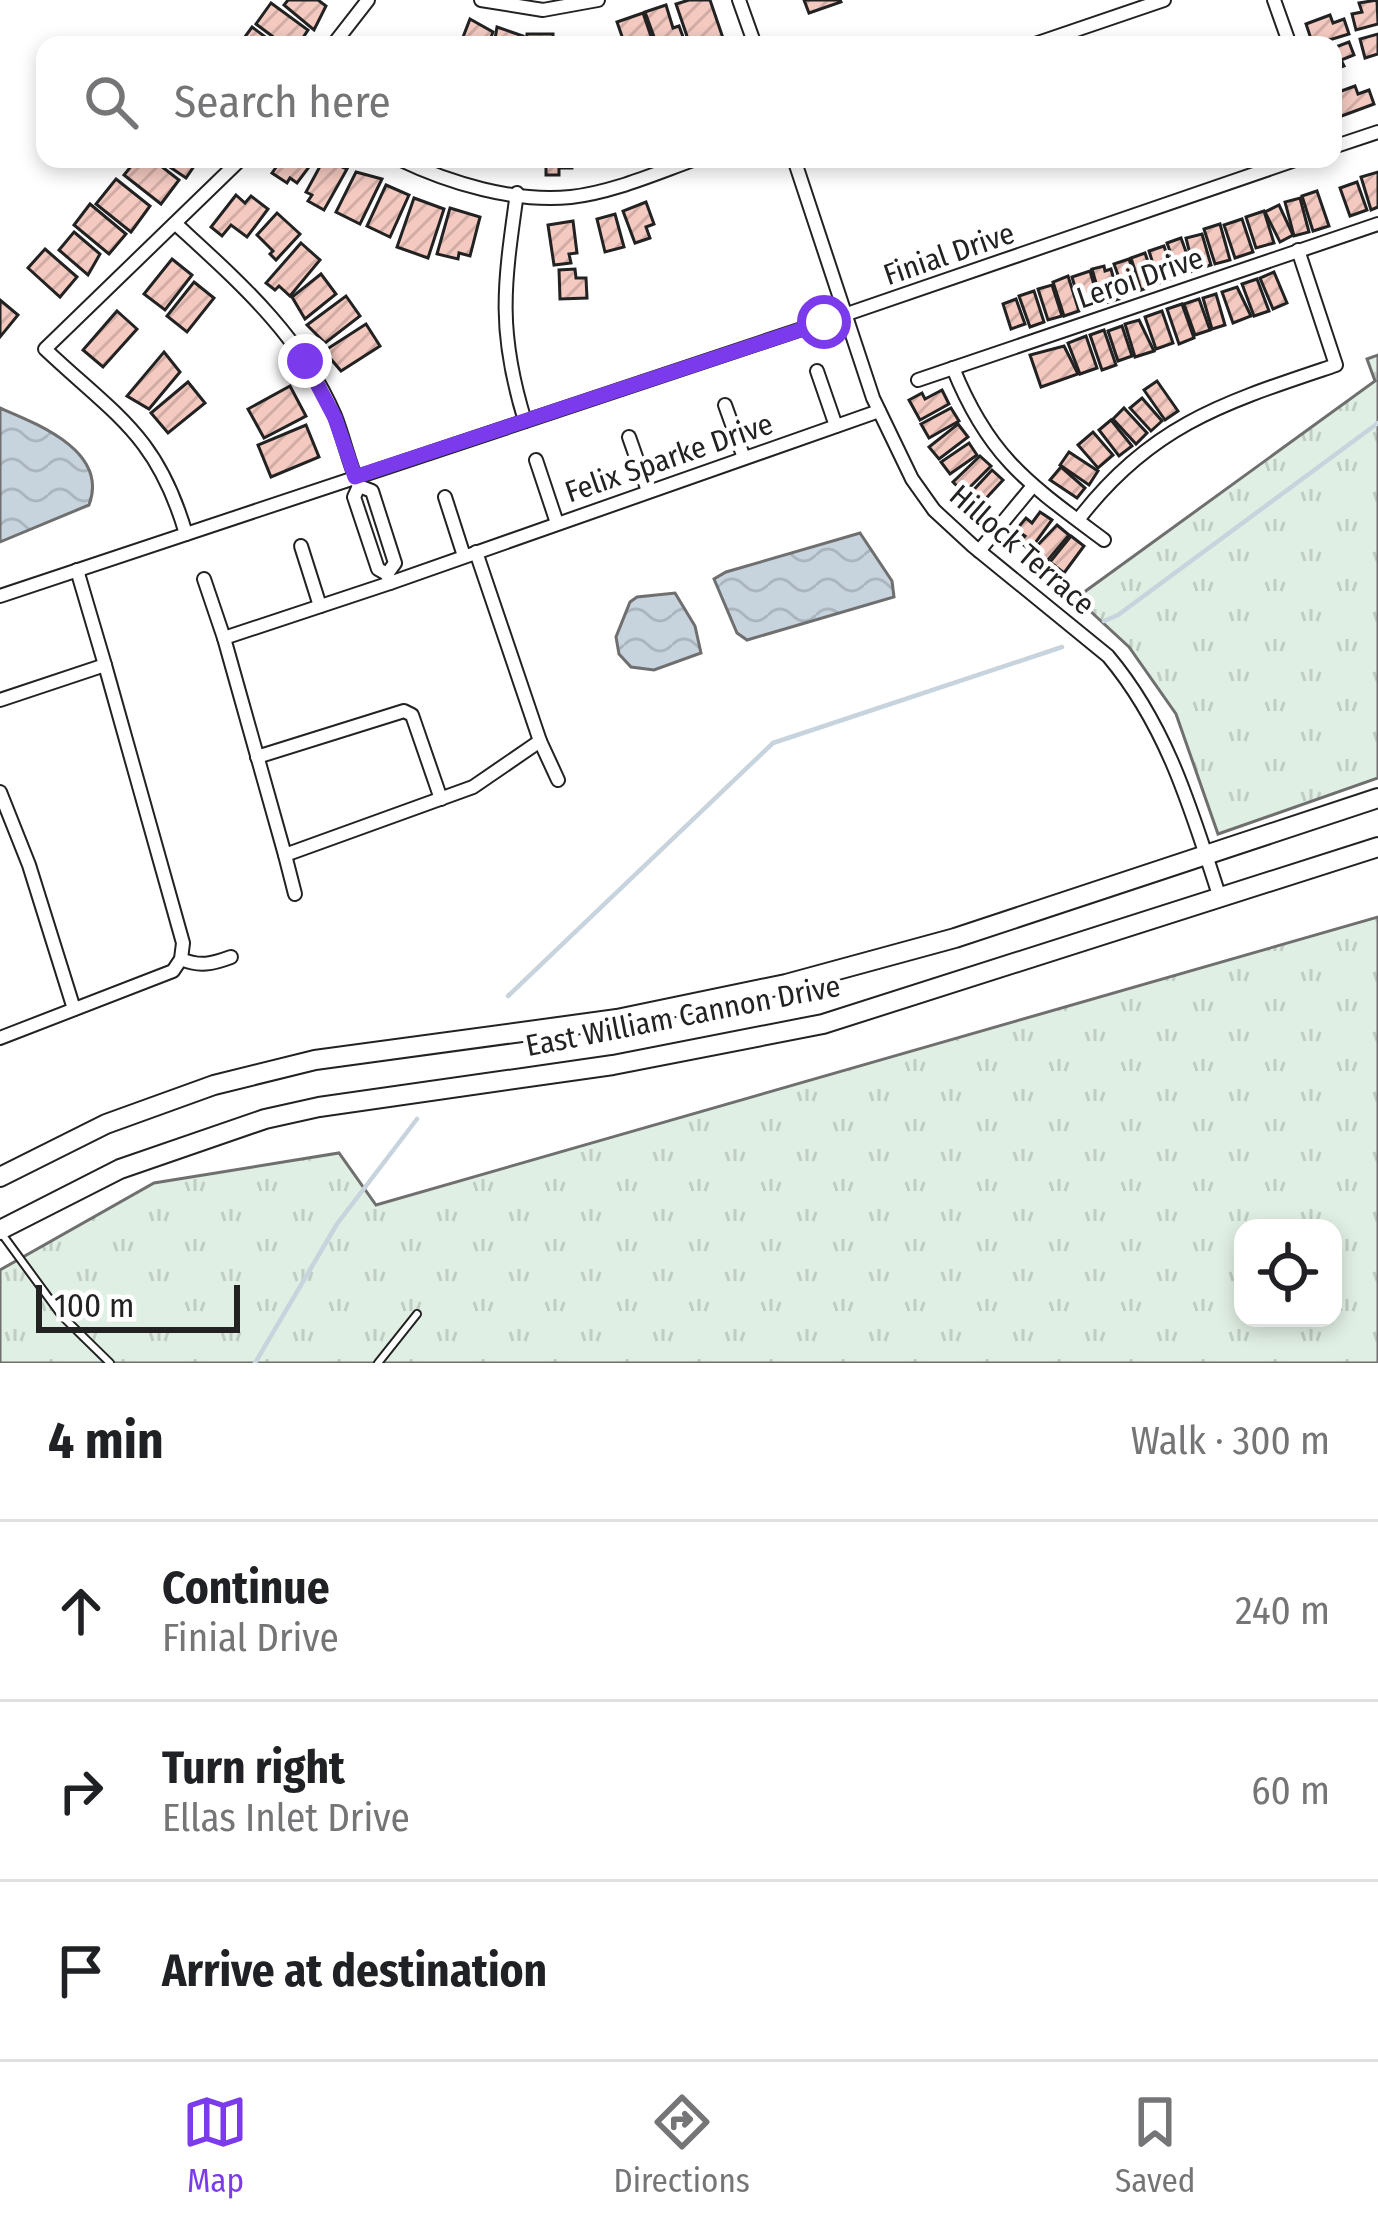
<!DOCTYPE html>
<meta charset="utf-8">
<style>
:root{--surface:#fff;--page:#f6f6f6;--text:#202124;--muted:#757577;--line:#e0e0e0;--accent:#7c3aed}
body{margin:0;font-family:"Fira Sans Condensed",sans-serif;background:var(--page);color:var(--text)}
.controls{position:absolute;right:36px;bottom:36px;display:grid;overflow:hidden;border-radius:24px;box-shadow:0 6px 18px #0003}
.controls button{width:108px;height:108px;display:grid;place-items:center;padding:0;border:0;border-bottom:3px solid var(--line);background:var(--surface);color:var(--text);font:60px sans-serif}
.scale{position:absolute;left:36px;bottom:30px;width:204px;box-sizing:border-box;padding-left:12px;border:6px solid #222;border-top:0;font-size:33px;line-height:42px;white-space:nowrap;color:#222;-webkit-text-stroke:9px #fff;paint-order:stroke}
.stop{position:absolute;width:36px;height:36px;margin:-27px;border:9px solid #7c3aed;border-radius:50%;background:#fff}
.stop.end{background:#7c3aed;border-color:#fff;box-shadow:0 3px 12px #0008}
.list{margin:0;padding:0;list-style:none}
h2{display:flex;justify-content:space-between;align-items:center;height:156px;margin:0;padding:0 48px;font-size:51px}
h2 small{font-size:39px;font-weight:400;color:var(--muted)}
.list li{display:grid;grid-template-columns:78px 1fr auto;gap:36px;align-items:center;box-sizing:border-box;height:180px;padding:0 48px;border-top:3px solid var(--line)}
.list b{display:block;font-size:45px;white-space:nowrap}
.list p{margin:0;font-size:39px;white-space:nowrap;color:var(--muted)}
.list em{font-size:39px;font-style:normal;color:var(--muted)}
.icon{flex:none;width:66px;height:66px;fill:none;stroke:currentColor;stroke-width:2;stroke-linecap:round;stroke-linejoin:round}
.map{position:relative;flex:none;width:1378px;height:1363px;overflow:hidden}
.search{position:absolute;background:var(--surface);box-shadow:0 6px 18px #0003;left:36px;right:36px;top:36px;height:132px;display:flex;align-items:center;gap:30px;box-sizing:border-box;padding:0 42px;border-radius:24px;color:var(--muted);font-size:45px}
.sheet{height:696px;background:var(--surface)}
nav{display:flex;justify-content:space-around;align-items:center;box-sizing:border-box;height:168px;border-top:3px solid var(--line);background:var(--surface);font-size:33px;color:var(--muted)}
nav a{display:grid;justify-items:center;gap:6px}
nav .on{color:var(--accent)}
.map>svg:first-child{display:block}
.grass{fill:url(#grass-tufts);stroke:#6f6f6f;stroke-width:3;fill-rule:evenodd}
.water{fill:url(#water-waves);stroke:#6f6f6f;stroke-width:3}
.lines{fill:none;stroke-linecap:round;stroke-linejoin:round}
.stream{stroke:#c7d3dd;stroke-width:4.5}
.building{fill:url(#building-hatch);stroke:#222;stroke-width:3}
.lane-casing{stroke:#222;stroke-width:10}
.street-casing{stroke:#222;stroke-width:16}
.secondary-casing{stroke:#222;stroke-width:22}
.lane{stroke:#fff;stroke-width:6}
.street{stroke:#fff;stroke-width:12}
.secondary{stroke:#fff;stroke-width:18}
.route{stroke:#7c3aed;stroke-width:15}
.labels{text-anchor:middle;stroke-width:9;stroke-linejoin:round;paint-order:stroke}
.street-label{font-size:30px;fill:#222;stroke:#fff}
</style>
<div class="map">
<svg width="1378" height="1363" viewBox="0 0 1378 1363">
<defs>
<pattern id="grass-tufts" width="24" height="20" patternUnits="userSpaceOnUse" patternTransform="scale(3)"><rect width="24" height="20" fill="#e0efe3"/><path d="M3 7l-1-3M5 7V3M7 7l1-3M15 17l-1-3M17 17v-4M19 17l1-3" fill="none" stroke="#c0cdc2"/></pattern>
<pattern id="water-waves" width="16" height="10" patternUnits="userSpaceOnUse" patternTransform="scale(3)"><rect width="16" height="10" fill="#c7d3dd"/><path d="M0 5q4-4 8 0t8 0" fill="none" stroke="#abb5bd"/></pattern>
<pattern id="building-hatch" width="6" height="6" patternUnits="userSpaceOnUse" patternTransform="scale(3)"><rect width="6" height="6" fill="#f3c9c0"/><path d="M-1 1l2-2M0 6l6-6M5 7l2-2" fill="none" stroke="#d0aca5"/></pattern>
</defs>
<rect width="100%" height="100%" fill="#fff"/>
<g class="grass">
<path d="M1378 355V778L1218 834 1176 714 1129 647 1076 598 1375 381 1367 359Z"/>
<path d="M1378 917V1363H0V1270L154 1183 339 1153 376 1205ZM1243 1228H1333V1318H1243Z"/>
</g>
<g class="water">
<path d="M0 408C40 425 109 452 89 505L0 542Z"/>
<path d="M860 533 892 581 894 597 747 640 737 633 714 579 726 572Z"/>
<path d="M675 593 695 626 701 653 654 670 631 667 619 654 616 637 630 602 637 597Z"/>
</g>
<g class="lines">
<g class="stream">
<path d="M1104 621 1118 615 1378 423"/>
<path d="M508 996 773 743 1062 647"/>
<path d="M255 1363 337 1224 417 1119"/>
</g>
</g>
<g class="building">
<path d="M288 0H318L326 6 314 30 284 5Z"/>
<path d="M689 0H710L724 41 690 45 676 4Z"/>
<path d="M804 0H840L841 2 809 13Z"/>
<path d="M1377 0 1378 24 1356 30 1352 14 1362 12 1359 3Z"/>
<path d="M271 3 308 30 298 45H284L256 24Z"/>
<path d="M666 5 673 28 679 26 686 45H657L645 12Z"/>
<path d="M643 13 654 45H625L617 22Z"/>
<path d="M1330 15 1333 23 1344 19 1349 34 1313 45 1306 24Z"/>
<path d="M470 19 493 32 488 45H460Z"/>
<path d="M252 27 276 45H239Z"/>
<path d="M497 27 523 36 521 45H494Z"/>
<path d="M527 34H553V45H526Z"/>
<path d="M1378 34V54L1365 58 1360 39Z"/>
<path d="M1349 42 1354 55 1341 60 1344 66 1333 70V48Z"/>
<path d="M1355 86 1358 94 1369 90 1374 104 1339 117 1333 94Z"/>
<path d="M137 159H152L179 180 161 204 124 175Z"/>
<path d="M158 159H199L186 178Z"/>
<path d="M282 159H315L297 183 290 178 287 183 272 173Z"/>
<path d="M324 159 347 169 324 210 308 201 312 195 306 192Z"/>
<path d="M546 159H573L572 168H559V175H546Z"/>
<path d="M356 172 382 179 360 224 336 212Z"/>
<path d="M1378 172V207L1371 210 1361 177Z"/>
<path d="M116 179 150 206 131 232 96 204Z"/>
<path d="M1357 182 1367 210 1350 216 1340 188Z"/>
<path d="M386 185 409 195 390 237 367 226Z"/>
<path d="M1317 191 1329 226 1313 231 1302 196Z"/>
<path d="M236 195 245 203 251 196 268 209 247 237 231 225 222 236 211 227Z"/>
<path d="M414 198 444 209 428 258 397 247Z"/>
<path d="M1300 198 1309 232 1294 236 1285 202Z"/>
<path d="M646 202 654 224 646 227 650 238 635 243 623 211Z"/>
<path d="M90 204 126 234 109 254 74 225Z"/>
<path d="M1279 205 1293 235 1280 242 1265 212Z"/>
<path d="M450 208 480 217 470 256 459 253 458 259 437 254Z"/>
<path d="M1264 211 1274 243 1256 248 1246 217Z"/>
<path d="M277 213 300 234 276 260 270 254 273 251 257 235Z"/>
<path d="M615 214 624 247 605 252 597 219Z"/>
<path d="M1242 219 1253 252 1235 258 1224 225Z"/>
<path d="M573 221 577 253 569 254 571 263 554 265 548 225Z"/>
<path d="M1220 224 1230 260 1215 264 1204 229Z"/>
<path d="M74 232 100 254 88 275 59 250Z"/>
<path d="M1202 234 1211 265 1194 270 1186 238Z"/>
<path d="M1181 238 1193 271 1179 276 1167 243Z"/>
<path d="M301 243 320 260 290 296 279 286 275 290 266 283Z"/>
<path d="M1164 246 1174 278 1159 283 1149 251Z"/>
<path d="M45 249 77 277 60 297 28 268Z"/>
<path d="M1145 253 1156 285 1141 290 1131 258Z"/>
<path d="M172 259 192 275 165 310 144 294Z"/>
<path d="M1129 259 1139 289 1125 294 1114 264Z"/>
<path d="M1104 266 1105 271 1111 269 1119 299 1102 304 1092 269Z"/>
<path d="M575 269 576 278H586L587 298 560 299 559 270Z"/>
<path d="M1090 271 1099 302 1081 308 1072 277Z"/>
<path d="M1274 272 1287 303 1273 309 1260 278Z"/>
<path d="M321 274 336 294 305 319 292 297Z"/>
<path d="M1068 276 1079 311 1064 316 1053 282Z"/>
<path d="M1257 279 1269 311 1254 316 1242 284Z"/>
<path d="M194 282 214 298 187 332 167 316Z"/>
<path d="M1052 285 1062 316 1048 320 1038 289Z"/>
<path d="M1237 287 1251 316 1233 323 1222 292Z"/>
<path d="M1034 291 1044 322 1030 327 1019 296Z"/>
<path d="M1216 294 1225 325 1212 329 1203 298Z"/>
<path d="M346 296 360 316 325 343 307 325Z"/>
<path d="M1016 299 1025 324 1011 329 1003 304Z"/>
<path d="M1199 299 1210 330 1195 335 1184 304Z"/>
<path d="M0 300 18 315 0 337Z"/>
<path d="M1182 304 1194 338 1179 344 1167 309Z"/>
<path d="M117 311 137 329 103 367 83 350Z"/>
<path d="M1162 311 1173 343 1156 349 1145 317Z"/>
<path d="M1139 320 1154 351 1135 357 1125 324Z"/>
<path d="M366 324 380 346 341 371 324 351Z"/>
<path d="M1122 326 1132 356 1118 361 1108 331Z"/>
<path d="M1104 330 1116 365 1102 370 1090 335Z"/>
<path d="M1086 336 1097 368 1080 374 1068 343Z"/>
<path d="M1064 346 1078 374 1041 387 1030 355Z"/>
<path d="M164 352 180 372 149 409 127 396Z"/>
<path d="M1157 381 1178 411 1165 420 1144 390Z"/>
<path d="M188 382 205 403 168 433 151 413Z"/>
<path d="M290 386 306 416 264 438 248 409Z"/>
<path d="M942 390 949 404 920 420 909 400 922 393 925 399Z"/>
<path d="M1142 398 1162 421 1151 431 1130 408Z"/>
<path d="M951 408 959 421 929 438 921 424Z"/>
<path d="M1124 408 1147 433 1136 444 1113 419Z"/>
<path d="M1111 420 1132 446 1119 456 1099 430Z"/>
<path d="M958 424 968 437 939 459 929 447Z"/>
<path d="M306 425 319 457 271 477 258 445Z"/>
<path d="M1093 432 1113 455 1098 468 1078 445Z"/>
<path d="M969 443 977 455 950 474 941 462Z"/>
<path d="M1069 452 1098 471 1089 485 1060 465Z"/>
<path d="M980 456 991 466 964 493 953 482Z"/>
<path d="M1061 467 1085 488 1077 498 1050 480Z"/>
<path d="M992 470 1003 480 979 506 968 496Z"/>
<path d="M1040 512 1052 520 1030 550 1020 542 1025 536 1016 530 1026 518 1032 523Z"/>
<path d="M1057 525 1069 535 1047 561 1033 550Z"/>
<path d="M1071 536 1084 546 1064 573 1050 562Z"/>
</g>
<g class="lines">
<defs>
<g id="lane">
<path d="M2 1234 62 1316 110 1363"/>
<path d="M378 1363 417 1314"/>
</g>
<g id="street">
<path d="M481 0 543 10 598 0"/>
<path d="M739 0 755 45"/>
<path d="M1274 0 1290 45"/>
<path d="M333 45 368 0"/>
<path d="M1032 45 1164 0"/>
<path d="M1333 147 1378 132"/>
<path d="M399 159C449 183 515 203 571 197 614 192 656 173 696 159"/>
<path d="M794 159 873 398 912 479 934 510 973 546 1108 656C1167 726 1191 809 1219 895"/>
<path d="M517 193C504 285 497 330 525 421"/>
<path d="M177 225C239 282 301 336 335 416 344 439 349 464 359 486L372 491 395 563 387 574 390 583 224 638 285 855 473 787 540 741 476 552"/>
<path d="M953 368C989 458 1029 484 1104 540"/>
<path d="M817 371 836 426"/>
<path d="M918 380 1378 224"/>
<path d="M725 405 744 458"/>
<path d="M629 437 648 491"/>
<path d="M536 460 557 523"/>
<path d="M359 486 354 497 378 569 387 574"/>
<path d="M445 497 464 556"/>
<path d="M1078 520C1151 424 1226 402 1336 365L1298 250"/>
<path d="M186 534C157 435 116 416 45 349L241 159"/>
<path d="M301 546 320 606"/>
<path d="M979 551 1032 487"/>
<path d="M77 570 105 665"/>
<path d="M204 579 224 638"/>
<path d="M390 583 879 411"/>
<path d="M0 596 847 314 1298 159"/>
<path d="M0 700 105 665 183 943 181 959 173 971 0 1038"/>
<path d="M540 741 558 780"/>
<path d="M257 757 404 711 412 715 441 799"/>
<path d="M0 792 29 865 74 1009"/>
<path d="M285 855 295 894"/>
<path d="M181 959C200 967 212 964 231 957"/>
</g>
<g id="secondary">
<path d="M0 1177 106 1124 214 1085 315 1060 617 1019 786 984 955 938 1378 798"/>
<path d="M0 1230 120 1169 265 1119 319 1107 613 1065 823 1024 1378 847"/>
</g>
</defs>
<use href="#lane" class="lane-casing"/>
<use href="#street" class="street-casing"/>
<use href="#secondary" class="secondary-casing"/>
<use href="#lane" class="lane"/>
<use href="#street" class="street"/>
<use href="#secondary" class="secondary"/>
</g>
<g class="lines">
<path class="route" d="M305 361 335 418 355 477 824 322"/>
</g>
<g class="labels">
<g class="street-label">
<text transform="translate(949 254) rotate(-19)" y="10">Finial Drive</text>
<text transform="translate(1140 278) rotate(-19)" y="10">Leroi Drive</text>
<text transform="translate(669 458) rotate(-19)" y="10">Felix Sparke Drive</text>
<text transform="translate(1022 550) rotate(41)" y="10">Hillock Terrace</text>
<text transform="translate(683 1016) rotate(-11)" y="10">East William Cannon Drive</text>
</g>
</g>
</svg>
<div class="controls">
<button><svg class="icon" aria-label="locate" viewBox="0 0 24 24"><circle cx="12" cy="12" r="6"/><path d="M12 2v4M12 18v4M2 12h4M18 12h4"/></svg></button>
</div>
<div class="scale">100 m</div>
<div class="stop" style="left:824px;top:322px"></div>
<div class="stop end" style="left:305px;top:361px"></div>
<div class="search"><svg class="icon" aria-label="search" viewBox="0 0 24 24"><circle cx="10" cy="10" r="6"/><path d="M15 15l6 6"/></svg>Search here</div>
</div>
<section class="sheet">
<h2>4 min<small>Walk · 300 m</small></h2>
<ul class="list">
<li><svg class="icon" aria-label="ahead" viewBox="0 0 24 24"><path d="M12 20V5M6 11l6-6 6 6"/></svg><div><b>Continue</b><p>Finial Drive</p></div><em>240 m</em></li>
<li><svg class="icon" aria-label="right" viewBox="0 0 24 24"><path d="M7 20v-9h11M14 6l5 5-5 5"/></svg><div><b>Turn right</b><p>Ellas Inlet Drive</p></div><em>60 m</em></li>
<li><svg class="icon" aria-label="arrive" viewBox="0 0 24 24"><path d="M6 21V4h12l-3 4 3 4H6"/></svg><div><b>Arrive at destination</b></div></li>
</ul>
</section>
<nav>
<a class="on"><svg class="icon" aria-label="map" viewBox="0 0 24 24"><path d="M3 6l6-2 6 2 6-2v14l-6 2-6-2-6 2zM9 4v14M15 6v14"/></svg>Map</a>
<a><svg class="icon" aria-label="directions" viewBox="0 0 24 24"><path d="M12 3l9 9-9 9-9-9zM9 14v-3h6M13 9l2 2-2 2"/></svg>Directions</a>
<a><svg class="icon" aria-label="saved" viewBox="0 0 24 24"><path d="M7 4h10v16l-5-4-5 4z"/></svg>Saved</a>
</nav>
